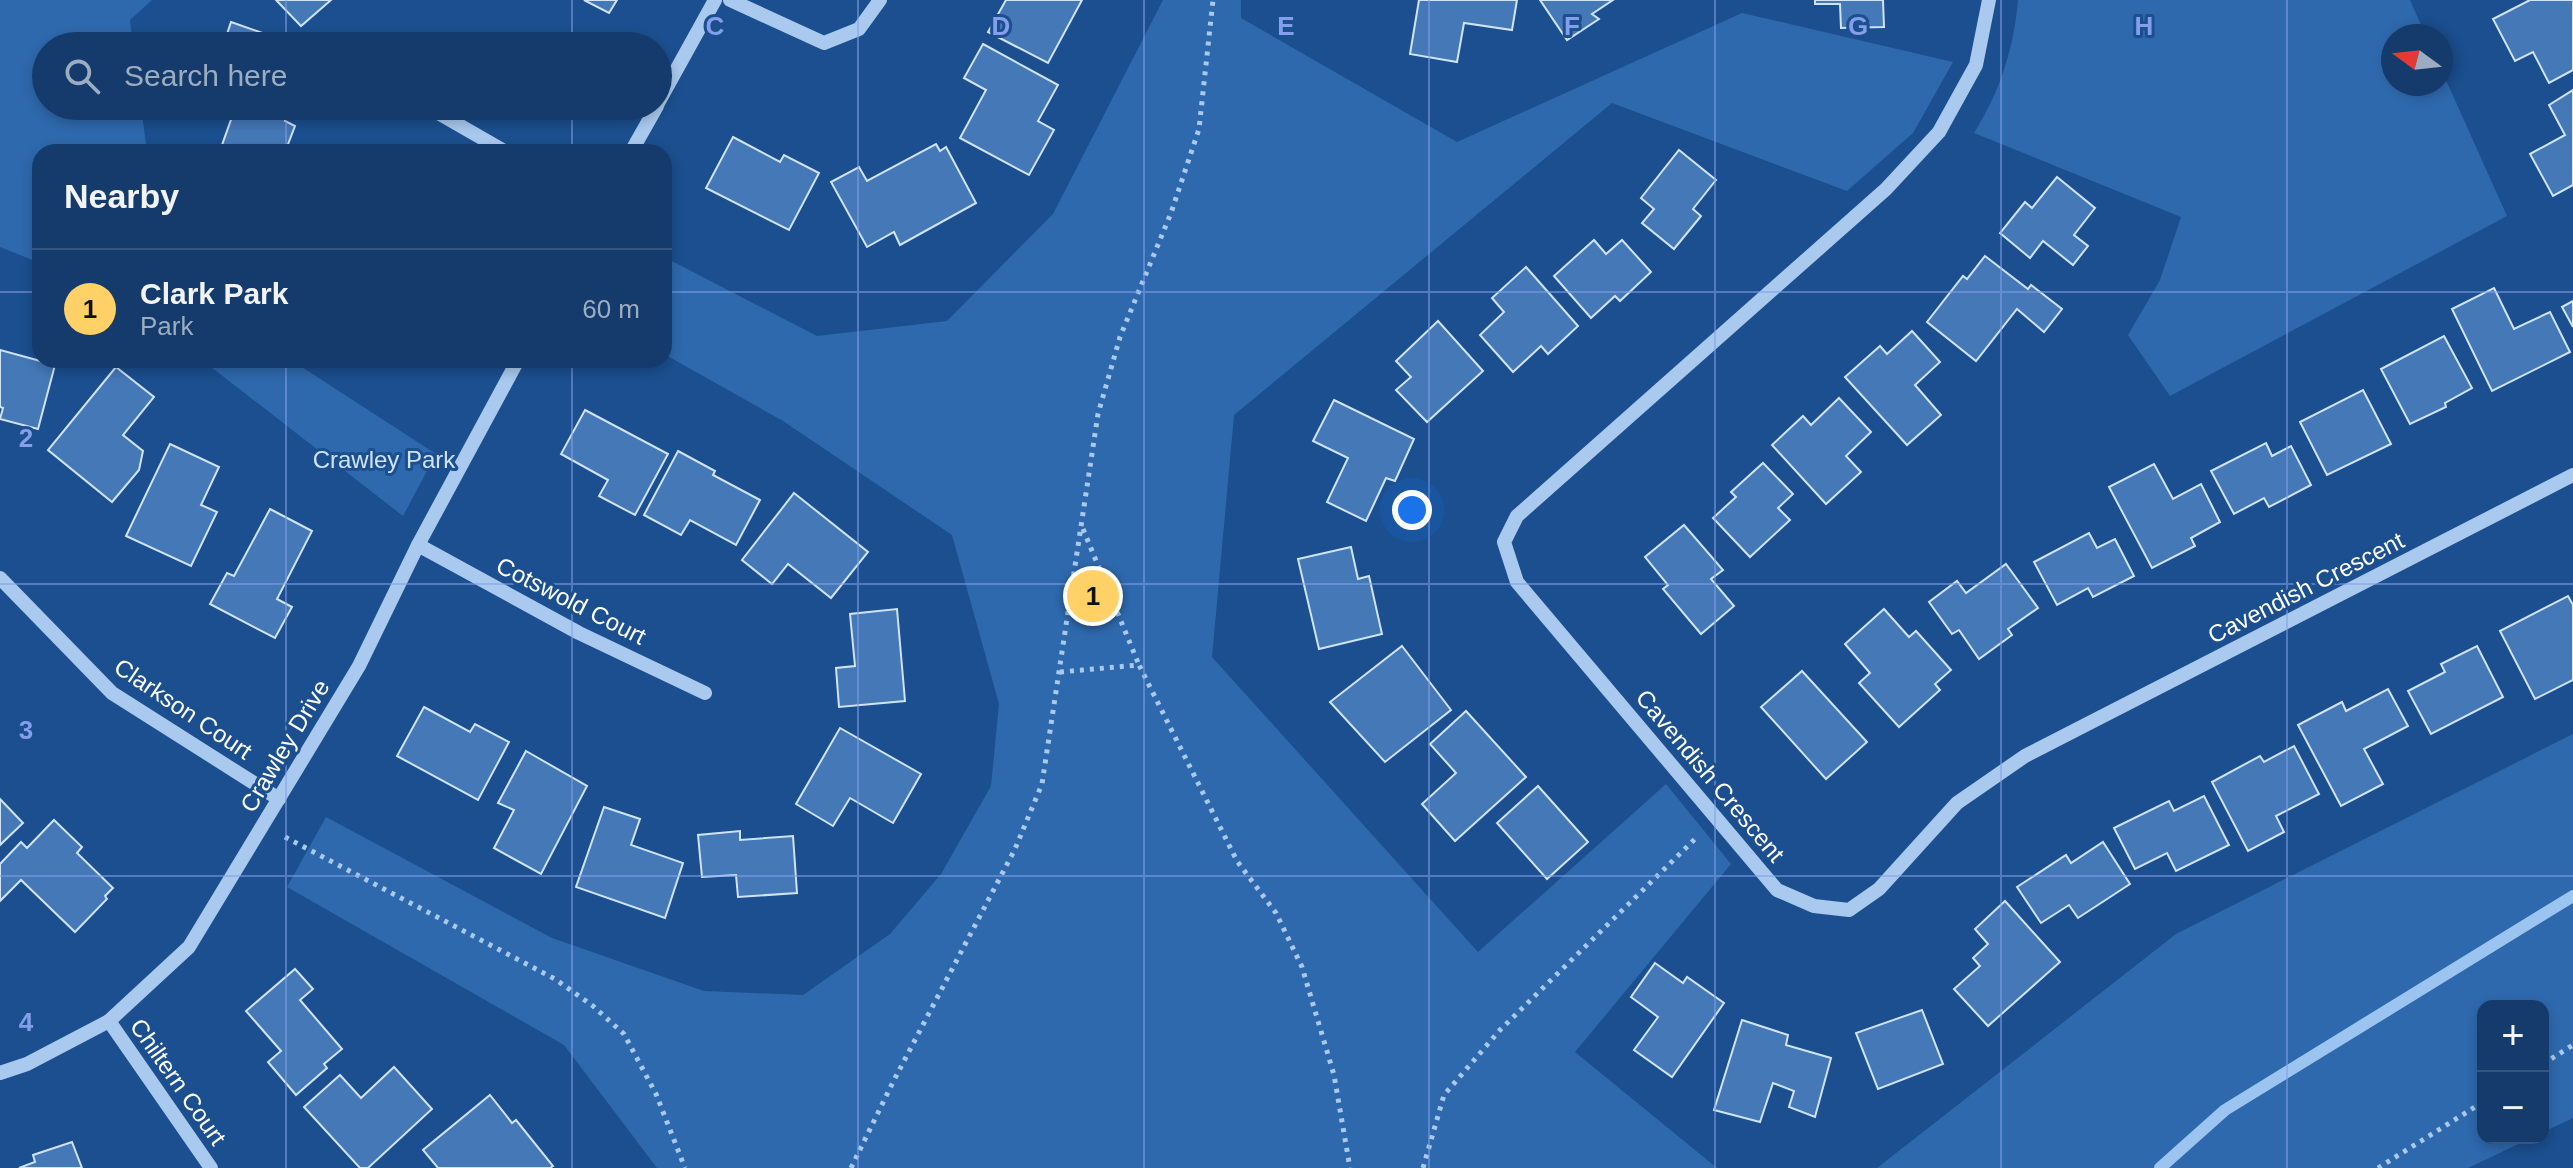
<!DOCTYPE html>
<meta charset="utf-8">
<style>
:root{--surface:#143b6b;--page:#1d4271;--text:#f1f3f6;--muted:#9dadc1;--line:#33557e;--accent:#ffd166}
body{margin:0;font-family:Helvetica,sans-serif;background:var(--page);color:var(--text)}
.controls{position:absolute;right:24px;bottom:24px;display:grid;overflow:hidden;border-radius:16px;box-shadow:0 4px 12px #0003}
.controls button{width:72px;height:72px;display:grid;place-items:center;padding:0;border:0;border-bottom:2px solid var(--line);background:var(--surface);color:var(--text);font:40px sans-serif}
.compass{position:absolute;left:2381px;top:24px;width:72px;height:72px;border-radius:50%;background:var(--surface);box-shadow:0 4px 12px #0003;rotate:285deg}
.you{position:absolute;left:1412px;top:510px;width:28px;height:28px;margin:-20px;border:6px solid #fff;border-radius:50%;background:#1a73e8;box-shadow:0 0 0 12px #1a73e833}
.badge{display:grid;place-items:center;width:52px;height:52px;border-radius:50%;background:var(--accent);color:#111;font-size:26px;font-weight:700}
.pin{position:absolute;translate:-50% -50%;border:4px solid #fff;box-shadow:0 2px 8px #0006}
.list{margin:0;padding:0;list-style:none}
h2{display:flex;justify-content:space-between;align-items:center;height:104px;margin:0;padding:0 32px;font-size:34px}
h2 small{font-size:26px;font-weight:400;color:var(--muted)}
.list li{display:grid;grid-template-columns:52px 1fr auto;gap:24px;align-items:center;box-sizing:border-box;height:120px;padding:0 32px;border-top:2px solid var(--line)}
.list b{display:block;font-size:30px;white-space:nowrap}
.list p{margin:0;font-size:26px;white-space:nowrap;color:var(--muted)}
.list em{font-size:26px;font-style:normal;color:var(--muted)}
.icon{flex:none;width:44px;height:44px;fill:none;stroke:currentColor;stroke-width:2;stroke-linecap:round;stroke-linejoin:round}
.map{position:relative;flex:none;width:2573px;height:1168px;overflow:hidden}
.search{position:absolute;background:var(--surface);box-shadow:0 4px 12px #0003;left:32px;top:32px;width:640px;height:88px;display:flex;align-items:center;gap:20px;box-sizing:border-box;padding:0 28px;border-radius:44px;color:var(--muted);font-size:30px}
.panel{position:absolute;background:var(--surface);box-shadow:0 4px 12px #0003;left:32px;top:144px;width:640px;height:224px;border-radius:24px}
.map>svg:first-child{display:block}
.green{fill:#2e69ad}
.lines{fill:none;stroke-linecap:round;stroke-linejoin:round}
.stream{stroke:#9cc4f0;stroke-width:12}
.building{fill:#4478b7;stroke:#cfe3fa;stroke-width:2}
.path{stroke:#a9c9ee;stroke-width:5;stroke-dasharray:4 6;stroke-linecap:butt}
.minor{stroke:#a9c9ee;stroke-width:14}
.grid{fill:none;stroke:#839eea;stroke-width:2;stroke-opacity:0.55}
.labels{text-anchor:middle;stroke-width:6;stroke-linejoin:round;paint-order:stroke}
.park-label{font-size:24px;fill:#cfe3fa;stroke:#1b4f8f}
.street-label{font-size:24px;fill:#fff;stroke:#1b4f8f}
.grid-label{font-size:26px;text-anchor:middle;font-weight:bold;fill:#839eea;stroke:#1b4f8f;stroke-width:6;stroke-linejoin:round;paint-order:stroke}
</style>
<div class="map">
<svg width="2573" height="1168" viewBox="0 0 2573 1168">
<rect width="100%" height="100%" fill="#1b4f8f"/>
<g class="green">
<path d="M0 0H152L130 20 133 46H46V106H141L147 152H40V263L0 247Z"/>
<path d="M1163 0H1241V18L1457 142 1742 13 1953 62 1913 133 1847 191 1612 103 1234 415 1212 657 1478 952 1666 784 1731 864 1575 1052 1717 1168H657L564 1045 287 887 326 817 552 938 704 991 803 995 890 934 941 874 991 786 999 704 952 535 783 421 664 354V257L817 336 947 321 1053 214Z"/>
<path d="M2018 0H2410L2426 36H2393V84H2441V69L2507 216 2170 396 2128 335 2160 280 2181 217 1974 133C2000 92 2014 48 2018 0Z"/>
<path d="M202 360H291L436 454 403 516Z"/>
<path d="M2573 734V1118L2543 1132V1006H2483V1138H2531L2468 1168H1877L2176 934Z"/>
</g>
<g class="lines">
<path class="stream" d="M2160 1168 2225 1110 2573 896"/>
</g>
<g class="building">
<path d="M276 0H331L301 26Z"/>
<path d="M584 0H617L609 13Z"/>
<path d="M1006 0H1082L1048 63 988 32Z"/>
<path d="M1419 0H1517L1512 30 1464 23 1457 62 1410 54Z"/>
<path d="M1540 0H1613L1592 14 1599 19 1567 40Z"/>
<path d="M1815 0H1883L1884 27 1841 28 1840 4H1815Z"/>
<path d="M2530 0H2573V70L2549 83 2533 52 2515 61 2493 19Z"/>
<path d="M231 22 300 46H223Z"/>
<path d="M983 44 1058 85 1038 121 1054 130 1029 175 960 138 986 90 964 78Z"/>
<path d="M2573 90V185L2553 196 2530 154 2565 135 2549 105Z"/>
<path d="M210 106H290L285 121 295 126 285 152H240L222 145 233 114Z"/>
<path d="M733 137 780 162 784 155 819 173 789 230 706 188Z"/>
<path d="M936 144 940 151 946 147 976 203 900 245 894 232 867 247 831 182 859 167 867 181Z"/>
<path d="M1679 150 1716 180 1693 209 1701 216 1674 249 1642 223 1654 209 1641 198Z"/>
<path d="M2057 177 2095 208 2074 235 2088 246 2073 265 2043 241 2030 258 2000 233 2025 202 2032 208Z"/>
<path d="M1594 240 1606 254 1622 240 1651 272 1620 301 1615 296 1591 318 1554 276Z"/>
<path d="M1985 256 2028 289 2031 285 2062 309 2044 332 2017 309 1976 361 1927 322 1963 276 1967 279Z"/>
<path d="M1526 267 1578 326 1548 354 1541 346 1513 372 1480 335 1504 312 1492 298Z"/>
<path d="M2494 288 2514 329 2550 312 2570 352 2492 391 2452 309Z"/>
<path d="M2573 301V327L2562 307Z"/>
<path d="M1438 321 1483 371 1427 422 1396 390 1411 377 1396 361Z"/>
<path d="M1912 331 1940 362 1915 385 1941 415 1907 445 1845 377 1880 346 1887 354Z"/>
<path d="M2444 336 2472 388 2445 403 2446 407 2410 424 2381 369Z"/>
<path d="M0 350 55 365 38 429 0 419 3 408 0 407Z"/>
<path d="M116 367 154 397 123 435 143 451 139 470 112 502 48 450Z"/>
<path d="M2363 390 2391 444 2327 475 2300 422Z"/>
<path d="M1839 398 1871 432 1846 456 1861 472 1826 504 1772 445 1803 416 1811 425Z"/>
<path d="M1334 400 1414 439 1395 481 1386 478 1366 521 1327 502 1348 458 1313 441Z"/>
<path d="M585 410 668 454 635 515 599 496 608 480 561 454Z"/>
<path d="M2266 443 2272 456 2291 446 2311 485 2269 507 2264 498 2234 514 2211 471Z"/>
<path d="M170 444 219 467 201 505 217 512 191 566 126 536Z"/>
<path d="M678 451 715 471 713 475 760 500 736 545 690 520 681 535 644 515Z"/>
<path d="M1763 463 1793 494 1778 508 1790 520 1750 557 1713 518 1736 497 1731 492Z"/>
<path d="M2154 464 2173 499 2201 484 2220 522 2191 538 2195 546 2152 568 2109 487Z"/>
<path d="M794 493 868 552 831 598 788 564 772 584 742 560Z"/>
<path d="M270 509 312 531 277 599 292 607 275 638 210 604 227 573 234 576Z"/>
<path d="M1684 525 1723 570 1711 579 1734 606 1701 634 1663 589 1668 585 1645 557Z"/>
<path d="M2089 533 2097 548 2115 539 2134 576 2093 597 2088 588 2057 605 2034 562Z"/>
<path d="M1351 547 1358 579 1369 576 1382 634 1319 649 1298 559Z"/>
<path d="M2006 564 2038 608 2008 629 2012 635 1979 659 1959 630 1952 634 1929 602 1957 581 1966 593Z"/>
<path d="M2568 596 2573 605V680L2535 699 2500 631Z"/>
<path d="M897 609 905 701 839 707 836 668 855 666 850 614Z"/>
<path d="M1884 609 1909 637 1916 631 1951 670 1935 684 1940 690 1899 727 1859 683 1870 673 1845 644Z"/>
<path d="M1402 646 1451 710 1385 762 1330 702Z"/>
<path d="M2477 646 2503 697 2431 734 2408 691 2445 672 2441 664Z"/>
<path d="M1802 671 1867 742 1826 779 1761 707Z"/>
<path d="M2388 689 2408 726 2364 749 2383 784 2341 806 2298 725 2342 702 2346 711Z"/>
<path d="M424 707 470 732 475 724 509 742 478 800 397 756Z"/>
<path d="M1466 711 1526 777 1455 841 1422 804 1456 773 1430 744Z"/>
<path d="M840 728 921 774 893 823 850 798 833 826 796 804Z"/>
<path d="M2294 746 2319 794 2276 816 2284 832 2248 851 2212 782 2260 756 2264 762Z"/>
<path d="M526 751 587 786 541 874 494 848 514 810 498 803Z"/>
<path d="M1538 786 1588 842 1547 879 1497 823Z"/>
<path d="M2204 796 2229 845 2176 871 2167 853 2135 869 2114 828 2169 801 2174 811Z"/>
<path d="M0 799 23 823 0 845Z"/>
<path d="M604 807 640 819 631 845 683 863 665 918 576 887Z"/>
<path d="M54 820 82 847 77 853 113 888 105 896 107 899 75 932 21 880 0 901V864L21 842 27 848Z"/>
<path d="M740 831V840L793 836 797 893 738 897 736 875 702 877 698 835Z"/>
<path d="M2103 842 2130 884 2078 918 2069 905 2041 923 2017 887 2066 855 2071 863Z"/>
<path d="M2005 901 2060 962 1988 1026 1954 989 1980 966 1973 958 1988 944 1975 929Z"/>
<path d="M1655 963 1683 983 1687 977 1724 1003 1672 1077 1634 1050 1658 1017 1631 997Z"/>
<path d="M295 969 313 989 300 1000 342 1049 324 1064 327 1068 296 1095 268 1062 281 1051 246 1011Z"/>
<path d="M1922 1010 1943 1064 1878 1089 1856 1033Z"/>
<path d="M1742 1020 1788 1035 1786 1045 1831 1058 1815 1117 1789 1107 1794 1091 1773 1083 1760 1122 1714 1110Z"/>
<path d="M394 1067 432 1109 368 1168H360L304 1107 340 1075 361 1098Z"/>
<path d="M490 1095 512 1123 516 1120 553 1166 550 1168H438L423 1150Z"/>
<path d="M72 1142 82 1168H19L35 1162 33 1155Z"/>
</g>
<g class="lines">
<g class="path">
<path d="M1083 529 1139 665"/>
<path d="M1060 672 1139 665 1237 861 1276 913 1302 967 1334 1075 1350 1168"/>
<path d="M285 837 555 979 593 1006 624 1034 656 1094 685 1168"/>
<path d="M2543 1064 2573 1045"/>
<path d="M851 1168 893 1082 1015 849 1042 784 1098 414 1120 337 1171 213 1199 129 1213 0"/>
<path d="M1423 1168 1444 1095 1500 1030 1698 836"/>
<path d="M2378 1168 2483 1102"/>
</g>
<g class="minor">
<path d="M730 0 824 43 859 29 880 0"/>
<path d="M1989 0 1976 65 1939 132 1886 189 1517 516 1504 542 1517 582 1777 890 1814 906 1849 910 1879 889 1957 803 2025 756 2573 475"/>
<path d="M658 103 715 0"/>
<path d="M426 106 506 152"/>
<path d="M631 152 657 106"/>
<path d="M418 545 579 633 705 693"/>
<path d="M0 578 112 693 279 799"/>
<path d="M109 1021 211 1168"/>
<path d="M0 1073 27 1064 109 1021 189 947 359 666 418 545 518 360"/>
</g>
</g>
<path class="grid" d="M286 0V46M572 0V46M858 0V1168M1144 0V1168M1429 0V1168M1715 0V1168M2001 0V1168M2287 0V1168M286 106V152M572 106V152M0 292H40M664 292H2573M286 360V1168M572 360V1168M0 584H2573M0 876H2573"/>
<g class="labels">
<g class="park-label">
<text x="384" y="468">Crawley Park</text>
</g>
<g class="street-label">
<text transform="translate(2306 588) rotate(-27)" y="8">Cavendish Crescent</text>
<text transform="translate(571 601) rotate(27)" y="8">Cotswold Court</text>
<text transform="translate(183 709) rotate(34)" y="8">Clarkson Court</text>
<text transform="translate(285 746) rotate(-59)" y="8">Crawley Drive</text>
<text transform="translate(1710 776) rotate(50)" y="8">Cavendish Crescent</text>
<text transform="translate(178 1082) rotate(55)" y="8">Chiltern Court</text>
</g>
</g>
<g class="grid-label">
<text x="715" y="35">C</text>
<text x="1001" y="35">D</text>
<text x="1286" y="35">E</text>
<text x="1572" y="35">F</text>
<text x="1858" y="35">G</text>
<text x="2144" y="35">H</text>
<text x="26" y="447">2</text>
<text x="26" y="739">3</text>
<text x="26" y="1031">4</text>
</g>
</svg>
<div class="controls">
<button>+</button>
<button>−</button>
</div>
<svg class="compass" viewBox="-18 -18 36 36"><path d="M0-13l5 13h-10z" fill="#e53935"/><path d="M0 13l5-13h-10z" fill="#9dadc1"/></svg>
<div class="you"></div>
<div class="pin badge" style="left:1093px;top:596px">1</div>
<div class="search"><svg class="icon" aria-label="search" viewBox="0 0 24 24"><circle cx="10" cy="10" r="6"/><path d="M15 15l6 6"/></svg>Search here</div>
<section class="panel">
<h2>Nearby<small></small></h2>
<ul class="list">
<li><span class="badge">1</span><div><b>Clark Park</b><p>Park</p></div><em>60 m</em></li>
</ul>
</section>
</div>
